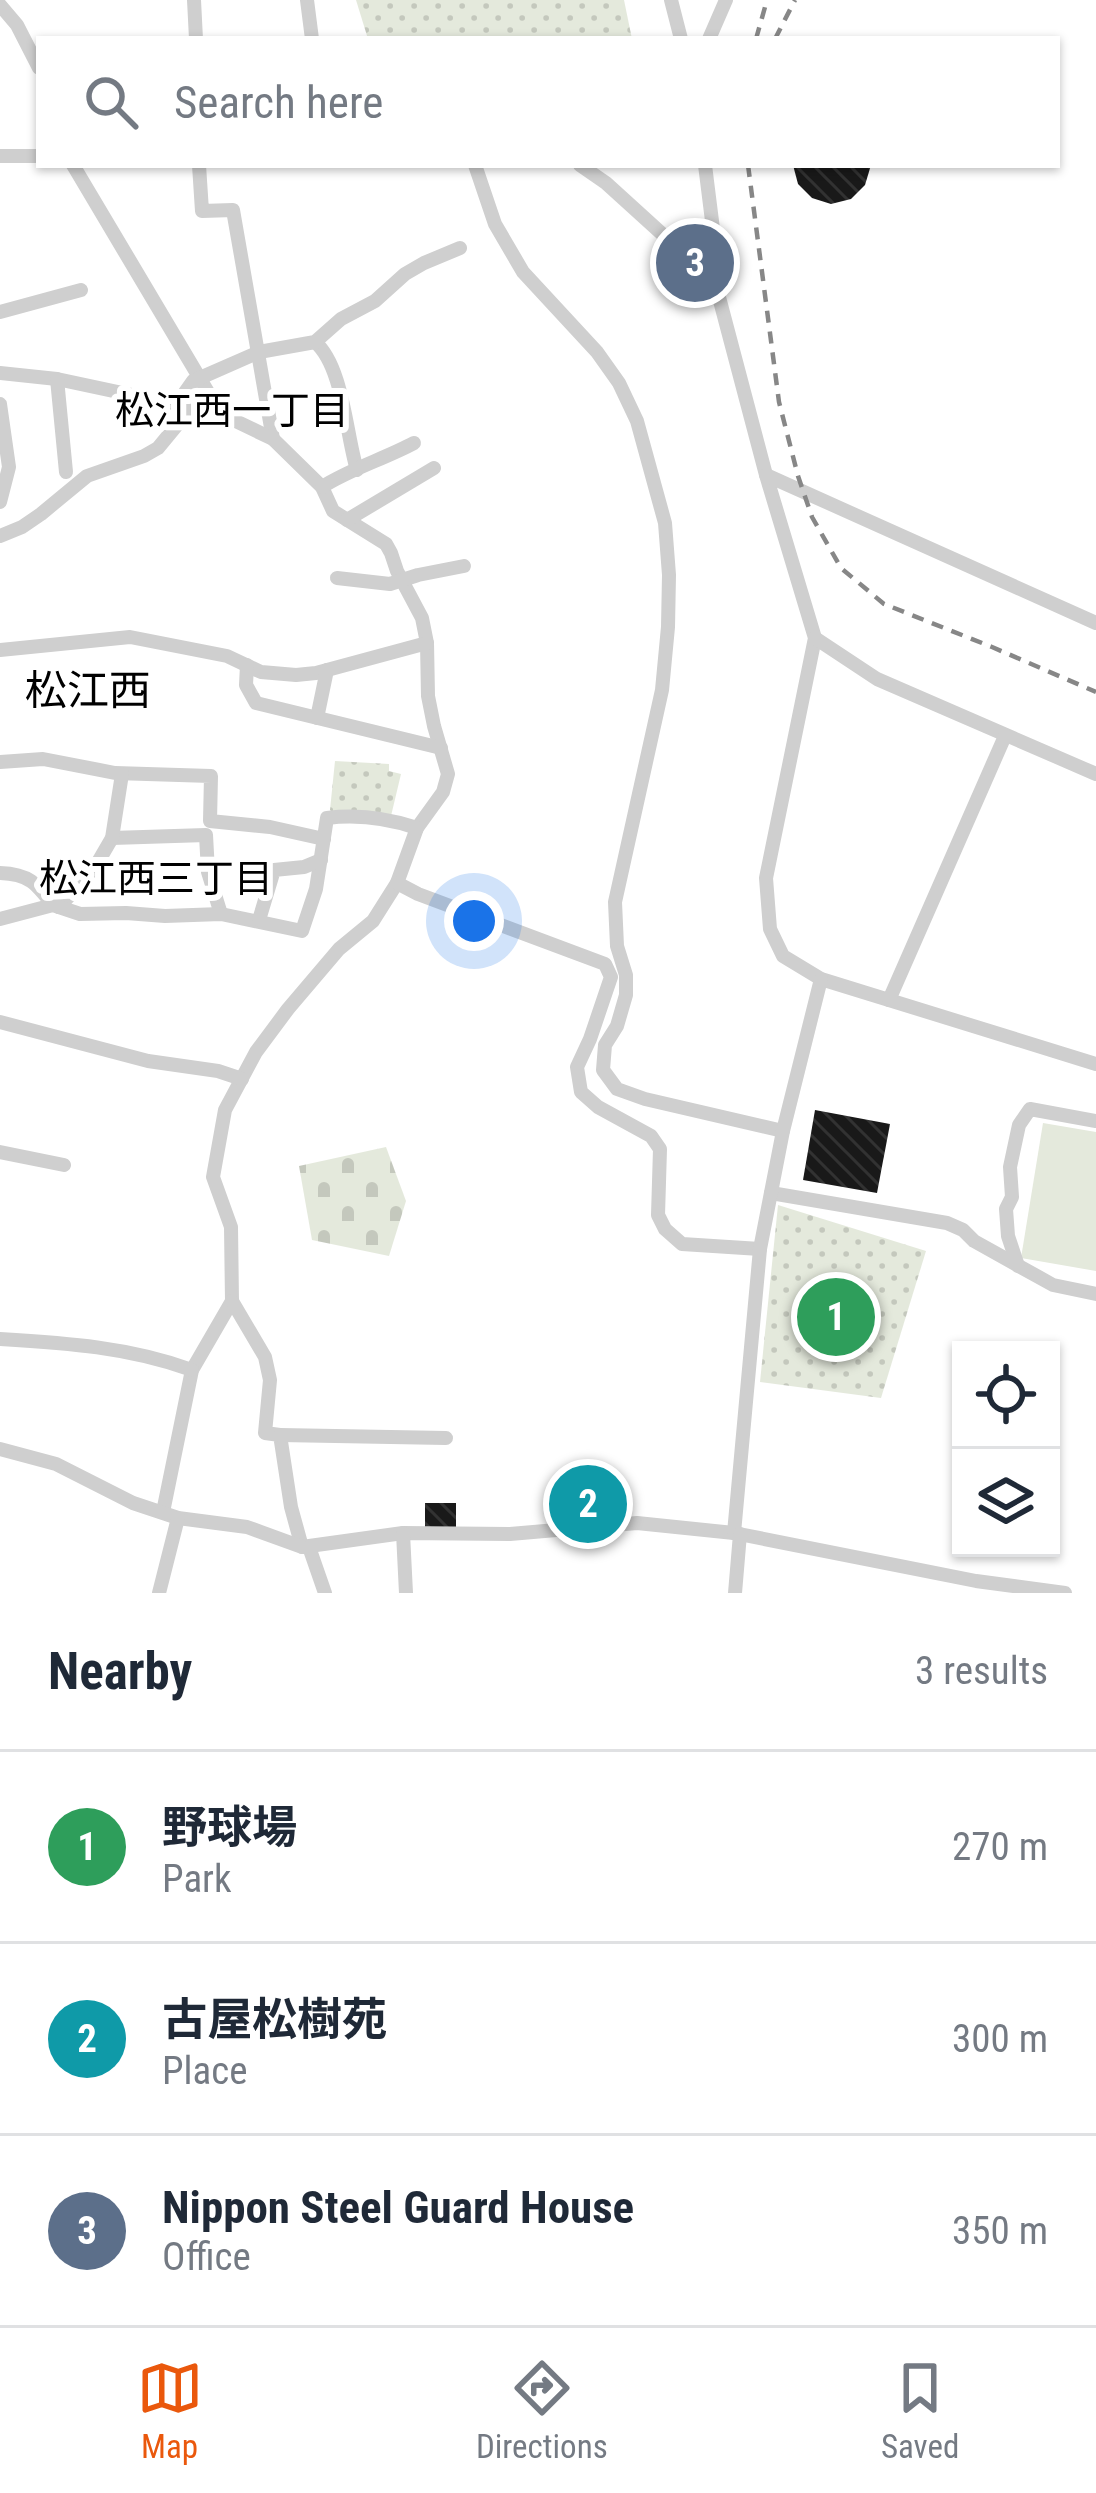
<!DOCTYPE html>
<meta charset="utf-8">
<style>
:root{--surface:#fff;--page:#f2f2f3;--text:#1f2937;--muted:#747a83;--line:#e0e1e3;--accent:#ea580c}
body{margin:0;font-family:"Roboto Condensed","Noto Sans JP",sans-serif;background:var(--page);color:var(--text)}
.controls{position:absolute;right:36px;bottom:36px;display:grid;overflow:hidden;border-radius:0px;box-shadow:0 3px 9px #0004}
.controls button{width:108px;height:108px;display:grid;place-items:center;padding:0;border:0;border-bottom:3px solid var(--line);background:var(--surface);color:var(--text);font:60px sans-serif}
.you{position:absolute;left:474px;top:921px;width:42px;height:42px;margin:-30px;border:9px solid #fff;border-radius:50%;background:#1a73e8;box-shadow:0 0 0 18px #1a73e833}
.badge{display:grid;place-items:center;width:78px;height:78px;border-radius:50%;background:var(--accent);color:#fff;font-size:39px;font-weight:700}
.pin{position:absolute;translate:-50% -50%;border:6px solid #fff;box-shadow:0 3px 12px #0006}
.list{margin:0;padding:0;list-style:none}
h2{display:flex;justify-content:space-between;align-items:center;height:156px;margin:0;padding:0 48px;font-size:51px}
h2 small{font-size:39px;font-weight:400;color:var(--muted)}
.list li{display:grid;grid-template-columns:78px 1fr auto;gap:36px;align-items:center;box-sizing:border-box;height:192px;padding:0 48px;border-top:3px solid var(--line)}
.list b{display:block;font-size:45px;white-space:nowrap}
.list p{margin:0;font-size:39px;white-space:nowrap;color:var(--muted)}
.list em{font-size:39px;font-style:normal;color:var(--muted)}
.icon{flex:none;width:66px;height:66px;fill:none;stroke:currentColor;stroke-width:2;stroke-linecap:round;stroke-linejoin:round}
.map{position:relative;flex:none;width:1096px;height:1593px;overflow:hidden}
.search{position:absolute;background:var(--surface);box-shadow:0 3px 9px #0004;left:36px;right:36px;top:36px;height:132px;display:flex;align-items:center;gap:30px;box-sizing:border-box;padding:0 42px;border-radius:0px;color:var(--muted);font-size:45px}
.sheet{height:732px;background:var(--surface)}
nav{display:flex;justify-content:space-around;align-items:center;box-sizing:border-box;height:168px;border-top:3px solid var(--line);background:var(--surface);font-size:33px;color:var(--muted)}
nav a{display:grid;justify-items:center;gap:6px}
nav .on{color:var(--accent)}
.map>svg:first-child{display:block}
.grass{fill:url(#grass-dots)}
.cemetery{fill:url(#cemetery-stones)}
.pitch{fill:#e4e9dc}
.building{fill:url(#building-back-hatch)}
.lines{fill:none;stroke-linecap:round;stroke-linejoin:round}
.minor{stroke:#cfcfcf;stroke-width:14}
.rail{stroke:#878787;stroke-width:4.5;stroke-dasharray:12 9;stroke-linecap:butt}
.labels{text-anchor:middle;stroke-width:12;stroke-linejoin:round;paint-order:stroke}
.neighbourhood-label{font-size:39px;fill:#000;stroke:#fff}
.quarter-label{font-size:42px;fill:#000;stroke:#fff}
</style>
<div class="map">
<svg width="1096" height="1593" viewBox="0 0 1096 1593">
<defs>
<pattern id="grass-dots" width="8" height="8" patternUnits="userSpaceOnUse" patternTransform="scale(3)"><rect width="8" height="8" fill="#e4e9dc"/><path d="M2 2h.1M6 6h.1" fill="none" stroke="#c4c8bd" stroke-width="1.8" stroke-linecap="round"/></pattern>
<pattern id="cemetery-stones" width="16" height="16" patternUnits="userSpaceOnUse" patternTransform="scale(3)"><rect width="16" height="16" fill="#e4e9dc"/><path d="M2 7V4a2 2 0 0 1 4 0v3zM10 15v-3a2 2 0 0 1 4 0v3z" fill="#c4c8bd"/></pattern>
<pattern id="building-back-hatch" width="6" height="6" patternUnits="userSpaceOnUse" patternTransform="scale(3)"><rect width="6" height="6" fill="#191919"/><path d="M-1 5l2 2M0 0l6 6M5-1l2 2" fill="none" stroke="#323232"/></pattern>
</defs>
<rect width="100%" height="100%" fill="#fff"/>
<g class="grass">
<path d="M356 0H624L632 39H368Z"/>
<path d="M335 761 389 764V771L401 774 391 816 334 814 330 810Z"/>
<path d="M778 1205 926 1251 881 1398 760 1382Z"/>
</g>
<path class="cemetery" d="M386 1147 406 1201 389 1256 312 1240 299 1166Z"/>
<path class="pitch" d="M1043 1123 1096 1132V1271L1021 1258Z"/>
<g class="building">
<path d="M793 165H871L865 185 851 199 831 204 812 198 798 184Z"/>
<path d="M815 1110 890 1124 877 1193 803 1180Z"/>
<path d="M609 1486 612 1518 566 1522 564 1490Z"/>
<rect x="425" y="1503" width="31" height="25"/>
</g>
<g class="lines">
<g class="minor">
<path d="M194 0 196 39"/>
<path d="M307 0 312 39"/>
<path d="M671 0 681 39"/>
<path d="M0 5 17 25 39 68"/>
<path d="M709 39 726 0"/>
<path d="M0 156H39"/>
<path d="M73 165 221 414"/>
<path d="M199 165 202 211 233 210 273 439"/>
<path d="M475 165 495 224 523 272 597 352 619 383 637 421 665 523 669 575 668 627 662 690 615 902 617 946 626 975V995L617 1026 605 1045 603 1070 617 1089 645 1099 783 1131"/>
<path d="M580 165 606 183 715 282"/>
<path d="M705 165 715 245V282L766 475 815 638 766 878 770 929 783 956 821 979 1096 1064"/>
<path d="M0 312 81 290"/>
<path d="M315 342C343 366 346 434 357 470"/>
<path d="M0 373 57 379 221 414 273 439 322 487 333 511 386 544 391 553 397 571 422 618 427 643 428 696 434 726 448 774 443 792 417 828 397 883 373 921 339 949 288 1009 256 1052 225 1110 213 1177 231 1227 232 1301 192 1370 163 1512"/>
<path d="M57 379 66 472"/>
<path d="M0 404 9 467 0 502"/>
<path d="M176 405 193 381 259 352 315 342 341 319 375 301 405 274 424 263 460 248"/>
<path d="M766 475 1096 623"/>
<path d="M322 487C350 469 384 459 414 443"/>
<path d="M347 520 434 468"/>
<path d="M0 536 22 527 41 514 87 476 144 456 158 448 191 408"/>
<path d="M337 578 390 584 418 575 464 566"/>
<path d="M815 638 877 679 1096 774"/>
<path d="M0 650 130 637 227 656 261 672 296 675 316 673 427 643"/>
<path d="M247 665 246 685 256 703 441 748"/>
<path d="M317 718 327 670"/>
<path d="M0 762 43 759 115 773 211 776 210 821 270 827 324 839"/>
<path d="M112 838 206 835 208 872 221 914"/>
<path d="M0 873C29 874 36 883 53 905"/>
<path d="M397 883 418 894 605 964 611 977 590 1039 577 1067 581 1092 598 1107 651 1136 660 1149 658 1215 665 1229 682 1244 760 1249"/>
<path d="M59 907 94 869 112 838 122 774"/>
<path d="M0 919 53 905 80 914 126 913 165 916 221 914 302 931 316 889 327 818C359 814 387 818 417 828"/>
<path d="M259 920 274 870 304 867 321 860"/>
<path d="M889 1000 1005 736"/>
<path d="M0 1022 148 1061 218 1071 242 1079"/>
<path d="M0 1152 64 1165"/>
<path d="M771 1193 947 1223 963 1230 974 1241 1053 1285 1096 1294"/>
<path d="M1018 1266 1008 1236 1006 1209 1012 1197 1010 1167 1019 1125 1030 1109 1096 1121"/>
<path d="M232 1301 265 1357 270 1380 265 1433 280 1435 291 1507 302 1547"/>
<path d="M0 1339C66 1343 129 1347 192 1370"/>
<path d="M280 1435 446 1438"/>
<path d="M0 1449 56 1464 133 1503 178 1518 247 1527 302 1547 403 1533 510 1534 637 1523 734 1533 976 1581 1065 1593"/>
<path d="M403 1533 406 1593"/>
<path d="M734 1533 760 1249 783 1131 821 979"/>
<path d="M309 1547 325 1593"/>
<path d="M159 1593 178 1518"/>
<path d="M735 1593 740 1534"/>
</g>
<g class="rail">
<path d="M756 39 767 0"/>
<path d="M775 39 795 0"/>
<path d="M748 165 779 402 798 476 812 517 841 568 884 604 992 647 1096 692"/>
</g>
</g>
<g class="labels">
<g class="neighbourhood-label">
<text x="232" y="424">松江西一丁目</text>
<text x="156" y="892">松江西三丁目</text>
</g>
<g class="quarter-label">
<text x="88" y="705">松江西</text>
</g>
</g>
</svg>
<div class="controls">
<button><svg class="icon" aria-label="locate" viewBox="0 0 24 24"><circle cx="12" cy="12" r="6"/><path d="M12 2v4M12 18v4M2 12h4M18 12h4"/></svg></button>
<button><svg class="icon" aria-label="layers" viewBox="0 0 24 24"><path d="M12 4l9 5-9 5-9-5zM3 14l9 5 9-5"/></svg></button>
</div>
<div class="you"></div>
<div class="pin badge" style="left:836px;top:1317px;background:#2e9e5b">1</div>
<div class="pin badge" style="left:588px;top:1504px;background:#0f9aa8">2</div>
<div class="pin badge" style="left:695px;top:263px;background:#5c6f8a">3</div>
<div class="search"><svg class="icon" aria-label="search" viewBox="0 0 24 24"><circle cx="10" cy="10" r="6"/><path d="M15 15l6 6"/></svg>Search here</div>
</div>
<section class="sheet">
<h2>Nearby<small>3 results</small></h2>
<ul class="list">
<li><span class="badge" style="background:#2e9e5b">1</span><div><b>野球場</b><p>Park</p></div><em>270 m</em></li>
<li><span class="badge" style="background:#0f9aa8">2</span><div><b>古屋松樹苑</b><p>Place</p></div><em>300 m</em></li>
<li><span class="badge" style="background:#5c6f8a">3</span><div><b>Nippon Steel Guard House</b><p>Office</p></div><em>350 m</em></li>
</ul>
</section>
<nav>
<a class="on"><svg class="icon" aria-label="map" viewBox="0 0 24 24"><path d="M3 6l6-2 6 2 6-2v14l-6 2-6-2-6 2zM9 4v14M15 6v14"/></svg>Map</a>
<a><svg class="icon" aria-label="directions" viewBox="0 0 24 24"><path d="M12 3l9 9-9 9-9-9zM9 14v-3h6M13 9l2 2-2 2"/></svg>Directions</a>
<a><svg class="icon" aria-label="saved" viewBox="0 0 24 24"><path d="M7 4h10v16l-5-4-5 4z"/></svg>Saved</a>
</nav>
